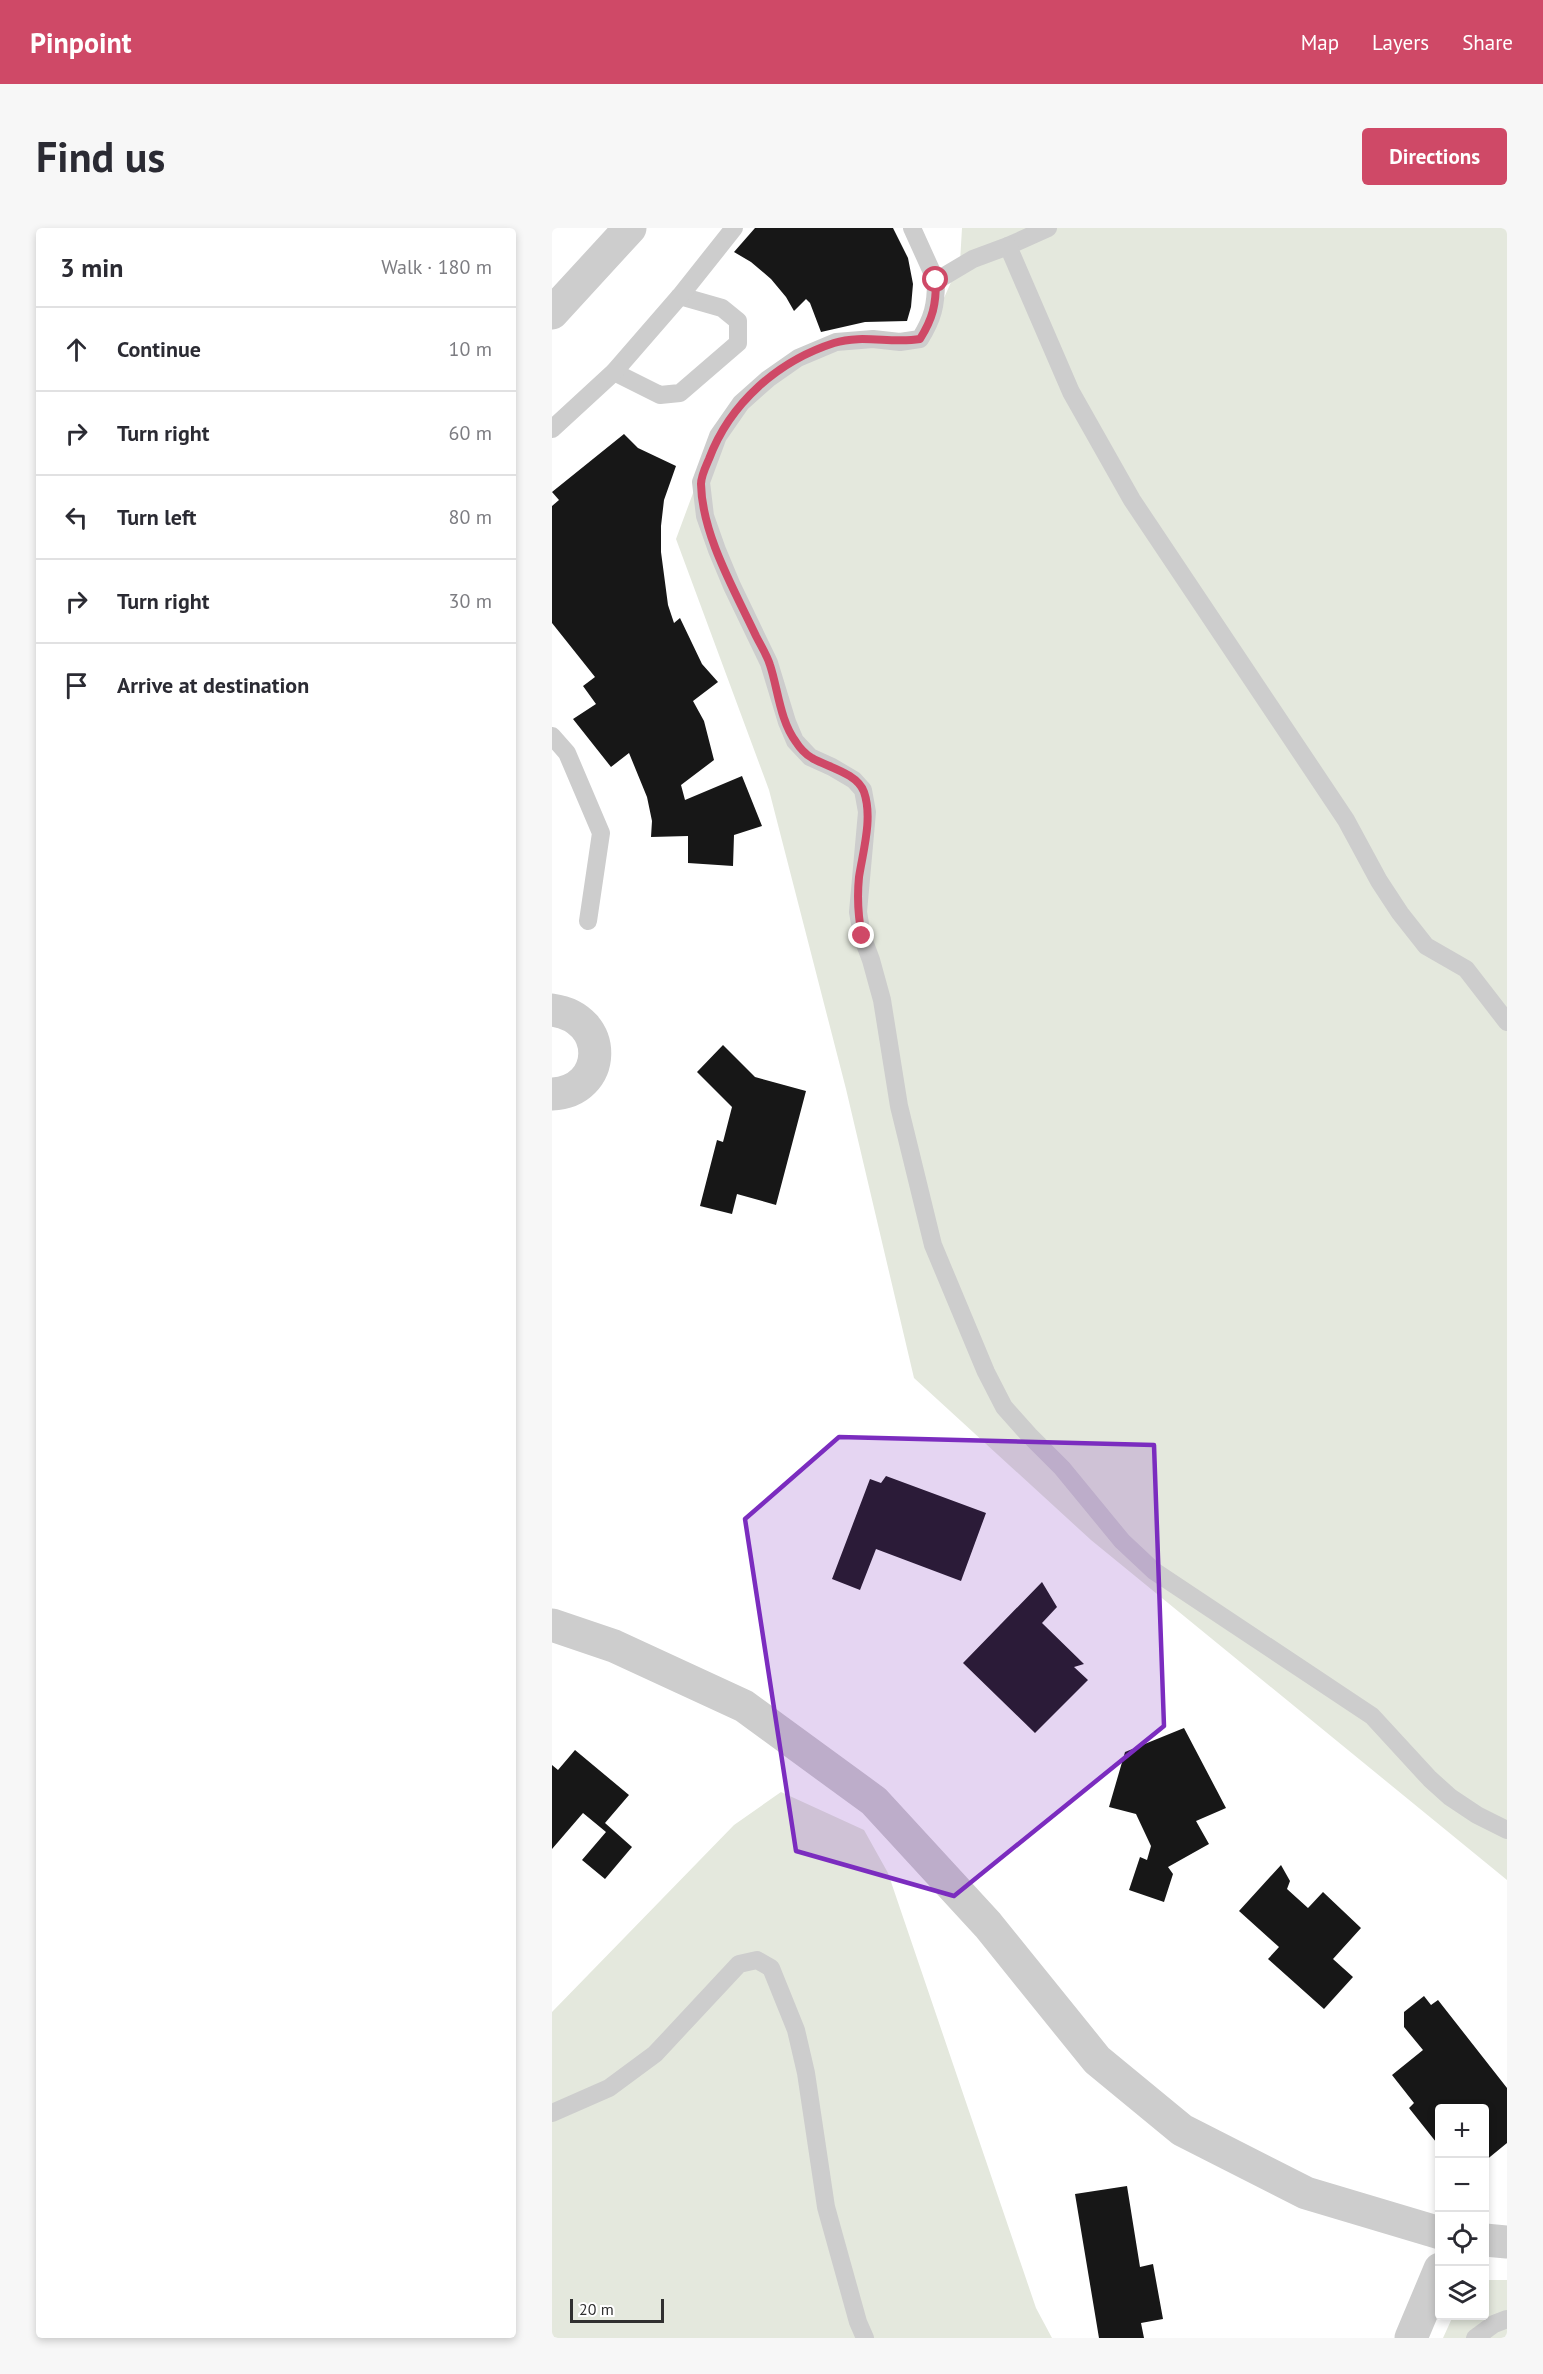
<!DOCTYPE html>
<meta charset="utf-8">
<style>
:root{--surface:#fff;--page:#f7f7f7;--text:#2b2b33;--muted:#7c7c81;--line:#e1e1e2;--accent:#cf4967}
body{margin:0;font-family:"PT Sans",sans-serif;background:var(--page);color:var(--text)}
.controls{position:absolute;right:18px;bottom:18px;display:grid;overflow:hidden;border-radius:6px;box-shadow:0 3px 9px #0003}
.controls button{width:54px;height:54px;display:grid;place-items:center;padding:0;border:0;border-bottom:2px solid var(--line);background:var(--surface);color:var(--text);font:30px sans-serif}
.scale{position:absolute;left:18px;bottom:15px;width:94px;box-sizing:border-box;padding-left:6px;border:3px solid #303030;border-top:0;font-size:16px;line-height:21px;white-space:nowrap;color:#303030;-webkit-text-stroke:4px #fff;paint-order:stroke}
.stop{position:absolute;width:18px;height:18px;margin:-14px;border:4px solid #cf4967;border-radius:50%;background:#fff}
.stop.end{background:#cf4967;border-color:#fff;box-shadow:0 2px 6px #0008}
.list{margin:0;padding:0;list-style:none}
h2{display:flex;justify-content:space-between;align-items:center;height:78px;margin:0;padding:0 24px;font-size:26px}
h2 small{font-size:20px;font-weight:400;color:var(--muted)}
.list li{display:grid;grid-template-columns:39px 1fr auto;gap:18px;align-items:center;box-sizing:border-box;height:84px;padding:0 24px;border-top:2px solid var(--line)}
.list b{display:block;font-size:22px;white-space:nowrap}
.list em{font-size:20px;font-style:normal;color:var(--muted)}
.icon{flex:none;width:33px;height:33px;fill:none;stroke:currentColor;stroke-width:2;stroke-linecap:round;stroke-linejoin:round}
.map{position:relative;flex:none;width:955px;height:2110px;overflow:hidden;border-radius:6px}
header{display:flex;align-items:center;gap:36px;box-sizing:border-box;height:84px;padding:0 30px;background:var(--accent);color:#fff}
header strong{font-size:28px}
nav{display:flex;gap:33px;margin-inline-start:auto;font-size:21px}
.intro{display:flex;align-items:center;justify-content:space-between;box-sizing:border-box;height:144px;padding:0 36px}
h1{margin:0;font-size:42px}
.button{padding:15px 27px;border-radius:6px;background:var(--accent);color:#fff;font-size:21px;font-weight:700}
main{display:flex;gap:36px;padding:0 36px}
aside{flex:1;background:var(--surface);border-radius:6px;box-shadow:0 3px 9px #0003}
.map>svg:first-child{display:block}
.green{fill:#e4e8dd}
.building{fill:#171717}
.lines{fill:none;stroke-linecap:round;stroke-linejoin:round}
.lane{stroke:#cdcdcd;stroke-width:18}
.street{stroke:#cdcdcd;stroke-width:33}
.route{stroke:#cf4967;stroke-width:8}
.marked{fill:#7b2cbf;fill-opacity:0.2;stroke:#7b2cbf;stroke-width:4.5;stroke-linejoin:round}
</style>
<header>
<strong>Pinpoint</strong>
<nav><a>Map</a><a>Layers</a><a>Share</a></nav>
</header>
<div class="intro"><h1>Find us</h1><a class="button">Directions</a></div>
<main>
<aside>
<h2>3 min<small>Walk · 180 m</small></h2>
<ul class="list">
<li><svg class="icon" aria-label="ahead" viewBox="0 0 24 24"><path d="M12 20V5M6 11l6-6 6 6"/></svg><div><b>Continue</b></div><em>10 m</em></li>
<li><svg class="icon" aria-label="right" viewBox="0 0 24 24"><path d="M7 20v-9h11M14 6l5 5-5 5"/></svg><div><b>Turn right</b></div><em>60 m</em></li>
<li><svg class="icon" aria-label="left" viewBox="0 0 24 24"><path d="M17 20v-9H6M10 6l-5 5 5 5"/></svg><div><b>Turn left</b></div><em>80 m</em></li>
<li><svg class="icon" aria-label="right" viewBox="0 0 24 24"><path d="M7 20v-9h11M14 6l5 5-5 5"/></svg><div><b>Turn right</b></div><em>30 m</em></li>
<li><svg class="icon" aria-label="arrive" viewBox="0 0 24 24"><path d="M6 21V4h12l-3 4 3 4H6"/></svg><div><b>Arrive at destination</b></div></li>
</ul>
</aside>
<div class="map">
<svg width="955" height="2110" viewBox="0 0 955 2110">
<rect width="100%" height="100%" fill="#fff"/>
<g class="green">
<path d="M410 0H955V1652L539 1312 362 1150 294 861 217 562 124 311 170 187 271 118 375 108 408 34Z"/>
<path d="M229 1564 312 1602 336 1645 484 2080 500 2110H0V1784L182 1597Z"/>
<path d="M933 2052H955V2110H891L901 2088H933Z"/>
</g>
<g class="building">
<path d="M203 0H341L356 30 361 56 359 79 355 93 313 94 269 104 258 75 254 71 242 83 234 69 219 51 199 34 182 24Z"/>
<path d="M72 206 86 220 124 238 112 272 109 298V324L116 377 122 395 128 390 150 436 166 454 141 473 152 493 162 532 129 557 133 572 190 548 210 598 182 607 181 638 136 635V608L99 609 100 593 95 569 77 525 59 539 21 491 44 476 31 458 43 449 0 395V278L7 272 0 264Z"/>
<path d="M171 817 203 849 254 863 224 977 185 966 180 986 148 978 165 912 171 914 180 879 145 844Z"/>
<path d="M334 1248 434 1285 409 1353 324 1321 308 1362 280 1351 318 1251 329 1255Z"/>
<path d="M490 1354 505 1379 490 1395 532 1436 522 1439 536 1452 483 1505 411 1435Z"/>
<path d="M632 1500 674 1580 644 1593 657 1616 616 1639 621 1646 612 1674 577 1662 588 1629 595 1632 599 1618 584 1586 557 1579 573 1524Z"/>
<path d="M23 1522 77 1567 53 1595 80 1619 53 1651 30 1632 54 1604 31 1585 0 1621V1537L6 1542Z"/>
<path d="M729 1637 738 1653 735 1661 756 1680 771 1664 809 1700 781 1731 801 1749 772 1781 716 1731 727 1719 687 1683Z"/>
<path d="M872 1768 879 1777 886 1772 955 1860V1915L933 1933V1880H888V1919L857 1880 862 1875 840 1847 871 1822 852 1799V1784Z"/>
<path d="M575 1958 588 2039 601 2036 611 2091 589 2095 592 2110H547L523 1966Z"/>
</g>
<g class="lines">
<g class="lane">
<path d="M360 0 384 53"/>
<path d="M456 18 496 0"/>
<path d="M62 144 108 167 128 165 186 115V93L170 80 128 68"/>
<path d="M0 201 62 144 128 68 182 0"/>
<path d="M0 508 15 525 49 605 36 693"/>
<path d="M955 794 914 741 874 718 848 685 827 653 794 592 580 272 519 164 456 18 421 31 384 53C384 77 381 90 368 111L348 114 321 111 284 114 246 130 216 151 189 175 166 208 149 254 153 288 165 322 180 358 217 435 235 494 243 513 258 529 280 539 302 552 311 562 315 584 306 684 310 708 319 732 330 772 347 878 381 1017 434 1144 452 1179 477 1207 510 1240 570 1313 602 1343 820 1488 878 1551 898 1569 925 1587 955 1602"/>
<path d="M0 1885 57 1860 103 1826 187 1736 205 1732 219 1740 244 1802 254 1845 274 1979 306 2094 313 2110"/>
<path d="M923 2110 942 2096 955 2091"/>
</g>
<g class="street">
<path d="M0 85 78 0"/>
<path d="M0 782C59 790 55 864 0 866"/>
<path d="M0 1397 62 1418 192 1478 322 1573 436 1697 545 1832 630 1902 754 1965 888 2005"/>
<path d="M933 2012 955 2014"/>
<path d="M859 2110 888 2041"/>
</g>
</g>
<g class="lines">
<path class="route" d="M310 708C306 688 305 669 307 649 311 623 321 590 312 564 305 545 275 539 260 530 254 527 247 519 244 514 228 493 226 461 218 437 215 427 209 418 204 408 183 363 150 307 149 256 149 248 154 238 157 231 178 175 226 133 282 115 310 106 340 116 368 111 381 90 384 77 384 52"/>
</g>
<path class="marked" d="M287 1209 602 1217 612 1498 402 1668 244 1623 193 1291Z"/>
</svg>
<div class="controls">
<button>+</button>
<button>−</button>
<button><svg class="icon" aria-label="locate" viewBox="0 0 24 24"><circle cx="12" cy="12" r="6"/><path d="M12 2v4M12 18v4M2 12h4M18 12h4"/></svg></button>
<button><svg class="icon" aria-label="layers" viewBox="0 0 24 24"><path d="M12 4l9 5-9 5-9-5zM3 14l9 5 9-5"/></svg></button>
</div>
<div class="scale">20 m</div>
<div class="stop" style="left:384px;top:52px"></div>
<div class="stop end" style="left:310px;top:708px"></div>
</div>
</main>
